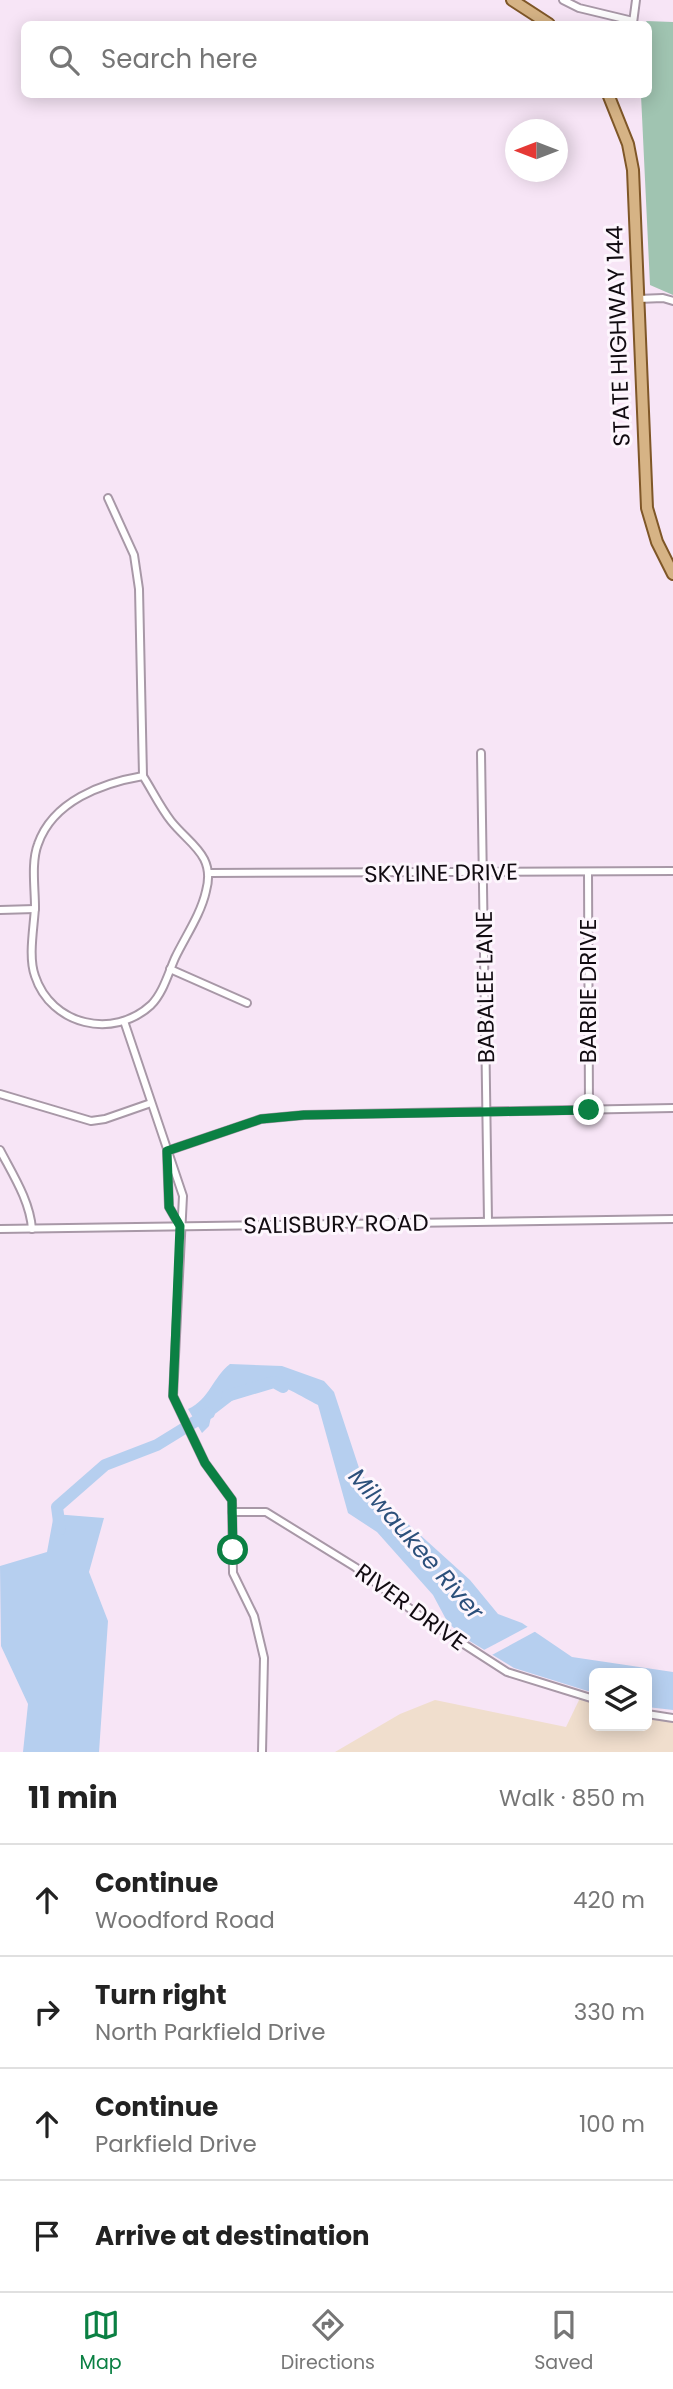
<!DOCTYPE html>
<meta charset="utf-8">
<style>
:root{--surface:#fff;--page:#f6f6f6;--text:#222;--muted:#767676;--line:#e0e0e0;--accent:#0b8043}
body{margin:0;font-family:Poppins,sans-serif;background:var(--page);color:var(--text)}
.controls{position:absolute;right:21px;bottom:21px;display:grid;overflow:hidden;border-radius:10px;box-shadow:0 4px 18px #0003}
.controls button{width:63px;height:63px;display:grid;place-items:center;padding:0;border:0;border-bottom:2px solid var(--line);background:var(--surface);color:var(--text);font:35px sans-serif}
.compass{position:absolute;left:505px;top:119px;width:63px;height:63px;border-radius:50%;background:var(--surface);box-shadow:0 4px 18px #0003;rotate:270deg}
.stop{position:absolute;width:21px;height:21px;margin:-16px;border:5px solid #0b8043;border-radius:50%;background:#fff}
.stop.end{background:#0b8043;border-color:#fff;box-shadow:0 2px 7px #0008}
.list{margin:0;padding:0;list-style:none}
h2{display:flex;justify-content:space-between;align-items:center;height:91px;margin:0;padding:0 28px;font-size:30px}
h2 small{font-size:23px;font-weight:400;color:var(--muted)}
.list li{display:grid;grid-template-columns:46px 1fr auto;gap:21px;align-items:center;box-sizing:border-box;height:112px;padding:0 28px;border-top:2px solid var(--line)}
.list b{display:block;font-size:26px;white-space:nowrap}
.list p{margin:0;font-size:23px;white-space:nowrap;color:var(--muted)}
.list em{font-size:23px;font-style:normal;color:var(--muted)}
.icon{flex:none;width:38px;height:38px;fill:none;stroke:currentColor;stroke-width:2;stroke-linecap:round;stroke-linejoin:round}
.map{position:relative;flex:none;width:673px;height:1752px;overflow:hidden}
.search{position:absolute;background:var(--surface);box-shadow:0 4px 18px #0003;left:21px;right:21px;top:21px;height:77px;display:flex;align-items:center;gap:18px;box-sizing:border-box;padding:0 24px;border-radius:10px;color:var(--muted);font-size:26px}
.sheet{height:539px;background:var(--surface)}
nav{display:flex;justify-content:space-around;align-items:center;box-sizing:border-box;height:98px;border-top:2px solid var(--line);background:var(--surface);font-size:19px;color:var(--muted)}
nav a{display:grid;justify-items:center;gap:4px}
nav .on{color:var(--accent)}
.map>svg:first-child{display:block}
.education{fill:#f0decd}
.green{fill:#a0c4b1}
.water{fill:#b6cfef}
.pier{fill:#f7e5f6}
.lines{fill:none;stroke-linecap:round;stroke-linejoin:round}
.river{stroke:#b6cfef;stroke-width:12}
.street-casing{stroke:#a898a7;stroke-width:10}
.primary-casing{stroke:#7f5728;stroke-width:14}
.street{stroke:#fff;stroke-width:6}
.primary{stroke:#d6b385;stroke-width:10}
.route{stroke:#0b8043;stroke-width:9}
.labels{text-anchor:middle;stroke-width:6;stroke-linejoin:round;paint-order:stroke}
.street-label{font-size:23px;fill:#110b11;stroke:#fdf6fd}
.water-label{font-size:24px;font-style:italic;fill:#2c507b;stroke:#fdf6fd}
</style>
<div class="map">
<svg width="673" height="1752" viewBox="0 0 673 1752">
<rect width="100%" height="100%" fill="#f7e5f6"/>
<path class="education" d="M580 1698 594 1702V1726H647V1716L673 1722V1752H335L400 1714 435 1700 566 1727Z"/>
<path class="green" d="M646 21 673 22V295L650 285 641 95 648 94V24Z"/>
<g class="water">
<path d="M230 1364 282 1366 324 1381 334 1392 361 1474 407 1523 470 1580 498 1614 522 1623 572 1657 673 1672V1710L647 1707V1673H594V1693L514 1668 468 1640 448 1623 433 1595 377 1532 348 1513 318 1405C300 1396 275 1378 255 1383L211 1417 209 1426 202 1433 188 1409C209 1400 213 1377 230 1364Z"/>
<path d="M54 1514 104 1518 89 1572 108 1621 99 1752H23L28 1704 1 1646 0 1566 47 1552Z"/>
</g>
<path class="pier" d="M531 1625 538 1630 490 1656 482 1651Z"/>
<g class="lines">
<g class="river">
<path d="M227 1396 274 1382 283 1387"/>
<path d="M60 1529 57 1507 105 1465 157 1445 209 1413"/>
</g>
<defs>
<g id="street">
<path d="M563 0 579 8 633 21"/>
<path d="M633 23 636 0"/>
<path d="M638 299 663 298 673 301"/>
<path d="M108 498 134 555 139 589 143 776"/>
<path d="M481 753 488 1221"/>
<path d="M143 776C152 790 160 807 171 821 189 844 216 855 206 891 201 914 185 937 175 958 168 974 163 993 151 1005 113 1040 51 1025 35 976 28 957 34 927 35 907 35 888 31 862 38 844 53 801 102 783 143 776Z"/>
<path d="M209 873 673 871"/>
<path d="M588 873 589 1110"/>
<path d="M0 910 35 909"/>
<path d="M170 969 247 1003"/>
<path d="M124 1021 183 1196 173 1396 205 1463 232 1500 233 1573 254 1616 264 1658 262 1752"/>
<path d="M0 1094 91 1121 105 1119 151 1103"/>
<path d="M0 1150C13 1175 30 1201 32 1229"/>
<path d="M167 1151 261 1119 304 1115 673 1108"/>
<path d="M167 1153 169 1207 180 1226"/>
<path d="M0 1229 673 1219"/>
<path d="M232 1512H266L355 1567 417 1614 507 1672 594 1699"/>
<path d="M647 1714 673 1718"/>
</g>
<g id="primary">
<path d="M512 0 549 24"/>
<path d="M608 94 628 144 633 170 647 508 657 542 673 574"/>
</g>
</defs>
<use href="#street" class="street-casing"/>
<use href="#primary" class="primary-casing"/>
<use href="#street" class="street"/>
<use href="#primary" class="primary"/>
</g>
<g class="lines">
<path class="route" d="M233 1550 232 1500 205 1463 173 1396 180 1226 169 1207 167 1151 261 1119 304 1115 589 1110"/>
</g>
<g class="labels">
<g class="street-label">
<text transform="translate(618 336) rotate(-92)" y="8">STATE HIGHWAY 144</text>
<text transform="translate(441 873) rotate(-1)" y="8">SKYLINE DRIVE</text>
<text transform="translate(485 987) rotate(-91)" y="8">BABALEE LANE</text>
<text transform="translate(588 991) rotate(-90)" y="8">BARBIE DRIVE</text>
<text transform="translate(336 1224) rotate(-1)" y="8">SALISBURY ROAD</text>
<text transform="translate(411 1607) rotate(36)" y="8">RIVER DRIVE</text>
</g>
<g class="water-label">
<text transform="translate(416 1544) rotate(49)" y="8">Milwaukee River</text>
</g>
</g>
</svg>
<div class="controls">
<button><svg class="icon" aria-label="layers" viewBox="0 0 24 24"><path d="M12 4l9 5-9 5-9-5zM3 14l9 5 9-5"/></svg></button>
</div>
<svg class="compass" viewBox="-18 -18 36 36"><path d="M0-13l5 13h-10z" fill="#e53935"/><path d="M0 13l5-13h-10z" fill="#767676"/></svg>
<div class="stop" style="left:233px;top:1550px"></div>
<div class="stop end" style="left:589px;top:1110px"></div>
<div class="search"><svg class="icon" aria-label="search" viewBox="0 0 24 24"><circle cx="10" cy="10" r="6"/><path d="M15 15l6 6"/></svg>Search here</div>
</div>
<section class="sheet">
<h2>11 min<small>Walk · 850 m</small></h2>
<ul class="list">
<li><svg class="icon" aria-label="ahead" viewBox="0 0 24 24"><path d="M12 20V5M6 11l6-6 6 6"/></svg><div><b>Continue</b><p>Woodford Road</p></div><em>420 m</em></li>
<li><svg class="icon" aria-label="right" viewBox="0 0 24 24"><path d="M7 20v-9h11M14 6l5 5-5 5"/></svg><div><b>Turn right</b><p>North Parkfield Drive</p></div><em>330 m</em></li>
<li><svg class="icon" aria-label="ahead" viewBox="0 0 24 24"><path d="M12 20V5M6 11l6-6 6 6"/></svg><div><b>Continue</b><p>Parkfield Drive</p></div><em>100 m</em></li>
<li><svg class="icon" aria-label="arrive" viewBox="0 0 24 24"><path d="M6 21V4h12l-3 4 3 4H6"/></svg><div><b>Arrive at destination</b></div></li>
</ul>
</section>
<nav>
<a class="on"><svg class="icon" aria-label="map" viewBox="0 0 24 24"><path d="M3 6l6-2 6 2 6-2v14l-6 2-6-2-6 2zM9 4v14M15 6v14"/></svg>Map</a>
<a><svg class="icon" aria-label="directions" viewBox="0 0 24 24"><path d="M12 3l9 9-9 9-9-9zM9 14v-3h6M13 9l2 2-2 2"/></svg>Directions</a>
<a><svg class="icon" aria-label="saved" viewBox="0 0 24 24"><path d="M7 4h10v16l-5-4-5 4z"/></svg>Saved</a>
</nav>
